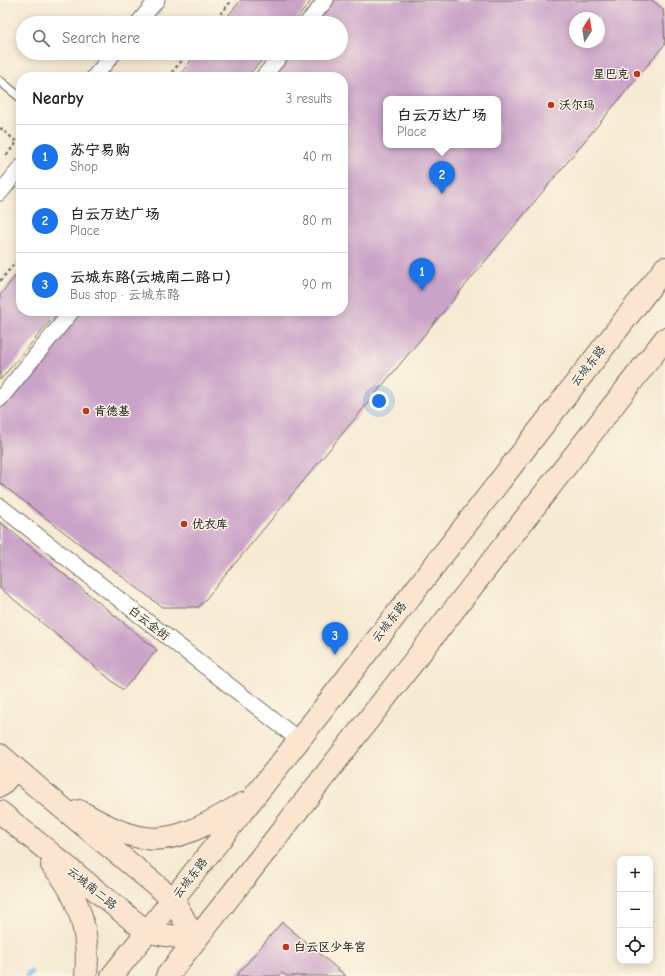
<!DOCTYPE html>
<meta charset="utf-8">
<style>
:root{--surface:#fff;--page:#f6f6f6;--text:#222;--muted:#767676;--line:#e0e0e0;--accent:#1a73e8}
body{margin:0;font-family:"Comic Neue","LXGW WenKai TC",sans-serif;background:var(--page);color:var(--text)}
.controls{position:absolute;right:12px;bottom:12px;display:grid;overflow:hidden;border-radius:8px;box-shadow:0 2px 10px #0003}
.controls button{width:36px;height:36px;display:grid;place-items:center;padding:0;border:0;border-bottom:1px solid var(--line);background:var(--surface);color:var(--text);font:20px sans-serif}
.compass{position:absolute;left:569px;top:12px;width:36px;height:36px;border-radius:50%;background:var(--surface);box-shadow:0 2px 10px #0003;rotate:12deg}
.you{position:absolute;left:379px;top:401px;width:14px;height:14px;margin:-10px;border:3px solid #fff;border-radius:50%;background:#1a73e8;box-shadow:0 0 0 6px #1a73e833}
.badge{display:grid;place-items:center;width:26px;height:26px;border-radius:50%;background:var(--accent);color:#fff;font-size:13px;font-weight:700}
.pin{position:absolute;translate:-50% -33px;filter:drop-shadow(0 1px 2px #0008)}
.pin::after{content:'';position:absolute;top:21px;width:14px;height:12px;background:inherit;clip-path:polygon(0 0,100% 0,50% 100%)}
.popup{position:absolute;left:383px;top:96px;width:118px;height:52px;box-sizing:border-box;display:grid;place-content:center;border-radius:8px;background:var(--surface);filter:drop-shadow(0 1px 3px #0005);font-size:13px;white-space:nowrap;color:var(--muted)}
.popup b{font-size:15px;color:var(--text)}
.popup::after{content:'';position:absolute;left:50%;top:100%;margin-left:-8px;border:8px solid transparent;border-top-color:var(--surface)}
.list{margin:0;padding:0;list-style:none}
h2{display:flex;justify-content:space-between;align-items:center;height:52px;margin:0;padding:0 16px;font-size:17px}
h2 small{font-size:13px;font-weight:400;color:var(--muted)}
.list li{display:grid;grid-template-columns:26px 1fr auto;gap:12px;align-items:center;box-sizing:border-box;height:64px;padding:0 16px;border-top:1px solid var(--line)}
.list b{display:block;font-size:15px;white-space:nowrap}
.list p{margin:0;font-size:13px;white-space:nowrap;color:var(--muted)}
.list em{font-size:13px;font-style:normal;color:var(--muted)}
.icon{flex:none;width:22px;height:22px;fill:none;stroke:currentColor;stroke-width:2;stroke-linecap:round;stroke-linejoin:round}
.map{position:relative;flex:none;width:665px;height:976px;overflow:hidden}
.search{position:absolute;background:var(--surface);box-shadow:0 2px 10px #0003;left:16px;top:16px;width:332px;height:44px;display:flex;align-items:center;gap:10px;box-sizing:border-box;padding:0 14px;border-radius:22px;color:var(--muted);font-size:15px}
.panel{position:absolute;background:var(--surface);box-shadow:0 2px 10px #0003;left:16px;top:72px;width:332px;height:244px;border-radius:16px}
.map>svg:first-child{display:block}
.lines{fill:none;stroke-linecap:round;stroke-linejoin:round}
.stream{stroke:#6fb7e6;stroke-width:5.5}
.building{fill:#caa3c8;fill-rule:evenodd}
.lane-casing{stroke:#726e66;stroke-width:10}
.street-casing{stroke:#726e66;stroke-width:17}
.secondary-casing{stroke:#726e66;stroke-width:24}
.path{stroke:#726e66;stroke-width:2.5;stroke-dasharray:3 3;stroke-linecap:butt}
.lane{stroke:#fff;stroke-width:8}
.street{stroke:#fff;stroke-width:15}
.secondary{stroke:#fbe5cf;stroke-width:22}
.poi-dot{fill:#c8321e;stroke:#fcf5e5;stroke-width:1.5}
.labels{text-anchor:middle;stroke-width:3;stroke-linejoin:round;paint-order:stroke}
.poi-label{font-size:12px;font-weight:bold;fill:#2b2b2b;stroke:#fcf5e5;text-anchor:start}
.street-label{font-size:12px;fill:#2b2b2b;stroke:#fcf5e5}
</style>
<div class="map">
<svg width="665" height="976" viewBox="0 0 665 976">
<rect width="100%" height="100%" fill="#fcf5e5"/>
<filter id="ink" filterUnits="userSpaceOnUse"><feTurbulence type="fractalNoise" baseFrequency=".025" numOctaves="2"/><feDisplacementMap in="SourceGraphic" scale="8" xChannelSelector="R" yChannelSelector="G"/><feConvolveMatrix kernelMatrix="1 2 1 2 8 2 1 2 1" color-interpolation-filters="sRGB"/></filter>
<filter id="wash" filterUnits="userSpaceOnUse"><feTurbulence type="fractalNoise" baseFrequency=".012" numOctaves="4" result="noise"/><feDisplacementMap in="SourceGraphic" scale="16" xChannelSelector="R" yChannelSelector="G"/><feGaussianBlur stdDeviation="0.9" result="paint"/><feColorMatrix in="noise" values="0 0 0 0 0 0 0 0 0 0 0 0 0 0 0 0 0 1.4 0 .05"/><feComposite in="paint" operator="in"/></filter>
<g filter="url(#wash)">
<rect width="100%" height="100%" fill="#f7ead3"/>
<g class="lines">
<path class="stream" d="M27 976 31 972"/>
</g>
<g id="blocks">
<g class="building">
<path d="M241 0H312L293 23H222Z"/>
<path d="M326 0H652L663 9 665 44 199 607H162L0 483V399L72 311H343V77H263L283 53H341V23H307ZM575 18H599V42H575ZM386 99H498V145H386Z"/>
<path d="M197 53H268L247 77H178Z"/>
<path d="M21 269V311H59L0 380V295Z"/>
<path d="M0 522 157 650 123 690 0 588Z"/>
<path d="M282 922 346 976H286L282 973 279 976H236Z"/>
</g>
</g>
</g>
<g filter="url(#ink)">
<use href="#blocks" fill-opacity="0" stroke="#726e66" stroke-width="1"/>
<g class="lines">
<defs>
<path id="lane" d="M0 81 21 98"/>
<g id="street">
<path d="M138 23 157 0"/>
<path d="M307 23 326 0"/>
<path d="M94 77 114 53"/>
<path d="M263 77 283 53"/>
<path d="M0 193 21 167"/>
<path d="M0 399 72 311"/>
<path d="M0 506 299 740"/>
</g>
<g id="secondary">
<path d="M0 755 43 792 173 899 195 940"/>
<path d="M0 786 8 777 3 758"/>
<path d="M79 811C99 822 122 835 145 838 179 843 214 820 242 804"/>
<path d="M0 812 147 932 195 940"/>
<path d="M52 865C80 894 90 937 86 976"/>
<path d="M112 976 299 740 665 268"/>
<path d="M167 976 273 842 665 339"/>
</g>
</defs>
<use href="#lane" class="lane-casing"/>
<use href="#street" class="street-casing"/>
<use href="#secondary" class="secondary-casing"/>
<g class="path">
<path d="M213 23 232 0"/>
<path d="M168 77 188 53"/>
<path d="M0 128 17 142 5 157"/>
<path d="M0 281 21 256"/>
</g>
<use href="#lane" class="lane"/>
<use href="#street" class="street"/>
<use href="#secondary" class="secondary"/>
</g>
</g>
<g class="poi-dot">
<circle cx="637" cy="74" r="4"/>
<circle cx="551" cy="105" r="4"/>
<circle cx="86" cy="411" r="4"/>
<circle cx="184" cy="524" r="4"/>
<circle cx="286" cy="947" r="4"/>
</g>
<g class="labels">
<g class="poi-label">
<text x="629" y="78" text-anchor="end">星巴克</text>
<text x="559" y="109">沃尔玛</text>
<text x="94" y="415">肯德基</text>
<text x="192" y="528">优衣库</text>
<text x="294" y="951">白云区少年宫</text>
</g>
<g class="street-label">
<text transform="translate(588 366) rotate(-52)" y="4">云城东路</text>
<text transform="translate(389 622) rotate(-52)" y="4">云城东路</text>
<text transform="translate(149 623) rotate(38)" y="4">白云金街</text>
<text transform="translate(190 878) rotate(-52)" y="4">云城东路</text>
<text transform="translate(92 888) rotate(39)" y="4">云城南二路</text>
</g>
</g>
</svg>
<div class="controls">
<button>+</button>
<button>−</button>
<button><svg class="icon" aria-label="locate" viewBox="0 0 24 24"><circle cx="12" cy="12" r="6"/><path d="M12 2v4M12 18v4M2 12h4M18 12h4"/></svg></button>
</div>
<svg class="compass" viewBox="-18 -18 36 36"><path d="M0-13l5 13h-10z" fill="#e53935"/><path d="M0 13l5-13h-10z" fill="#767676"/></svg>
<div class="you"></div>
<div class="pin badge" style="left:422px;top:291px">1</div>
<div class="pin badge" style="left:442px;top:194px">2</div>
<div class="popup"><b>白云万达广场</b>Place</div>
<div class="pin badge" style="left:335px;top:655px">3</div>
<div class="search"><svg class="icon" aria-label="search" viewBox="0 0 24 24"><circle cx="10" cy="10" r="6"/><path d="M15 15l6 6"/></svg>Search here</div>
<section class="panel">
<h2>Nearby<small>3 results</small></h2>
<ul class="list">
<li><span class="badge">1</span><div><b>苏宁易购</b><p>Shop</p></div><em>40 m</em></li>
<li><span class="badge">2</span><div><b>白云万达广场</b><p>Place</p></div><em>80 m</em></li>
<li><span class="badge">3</span><div><b>云城东路(云城南二路口)</b><p>Bus stop · 云城东路</p></div><em>90 m</em></li>
</ul>
</section>
</div>
